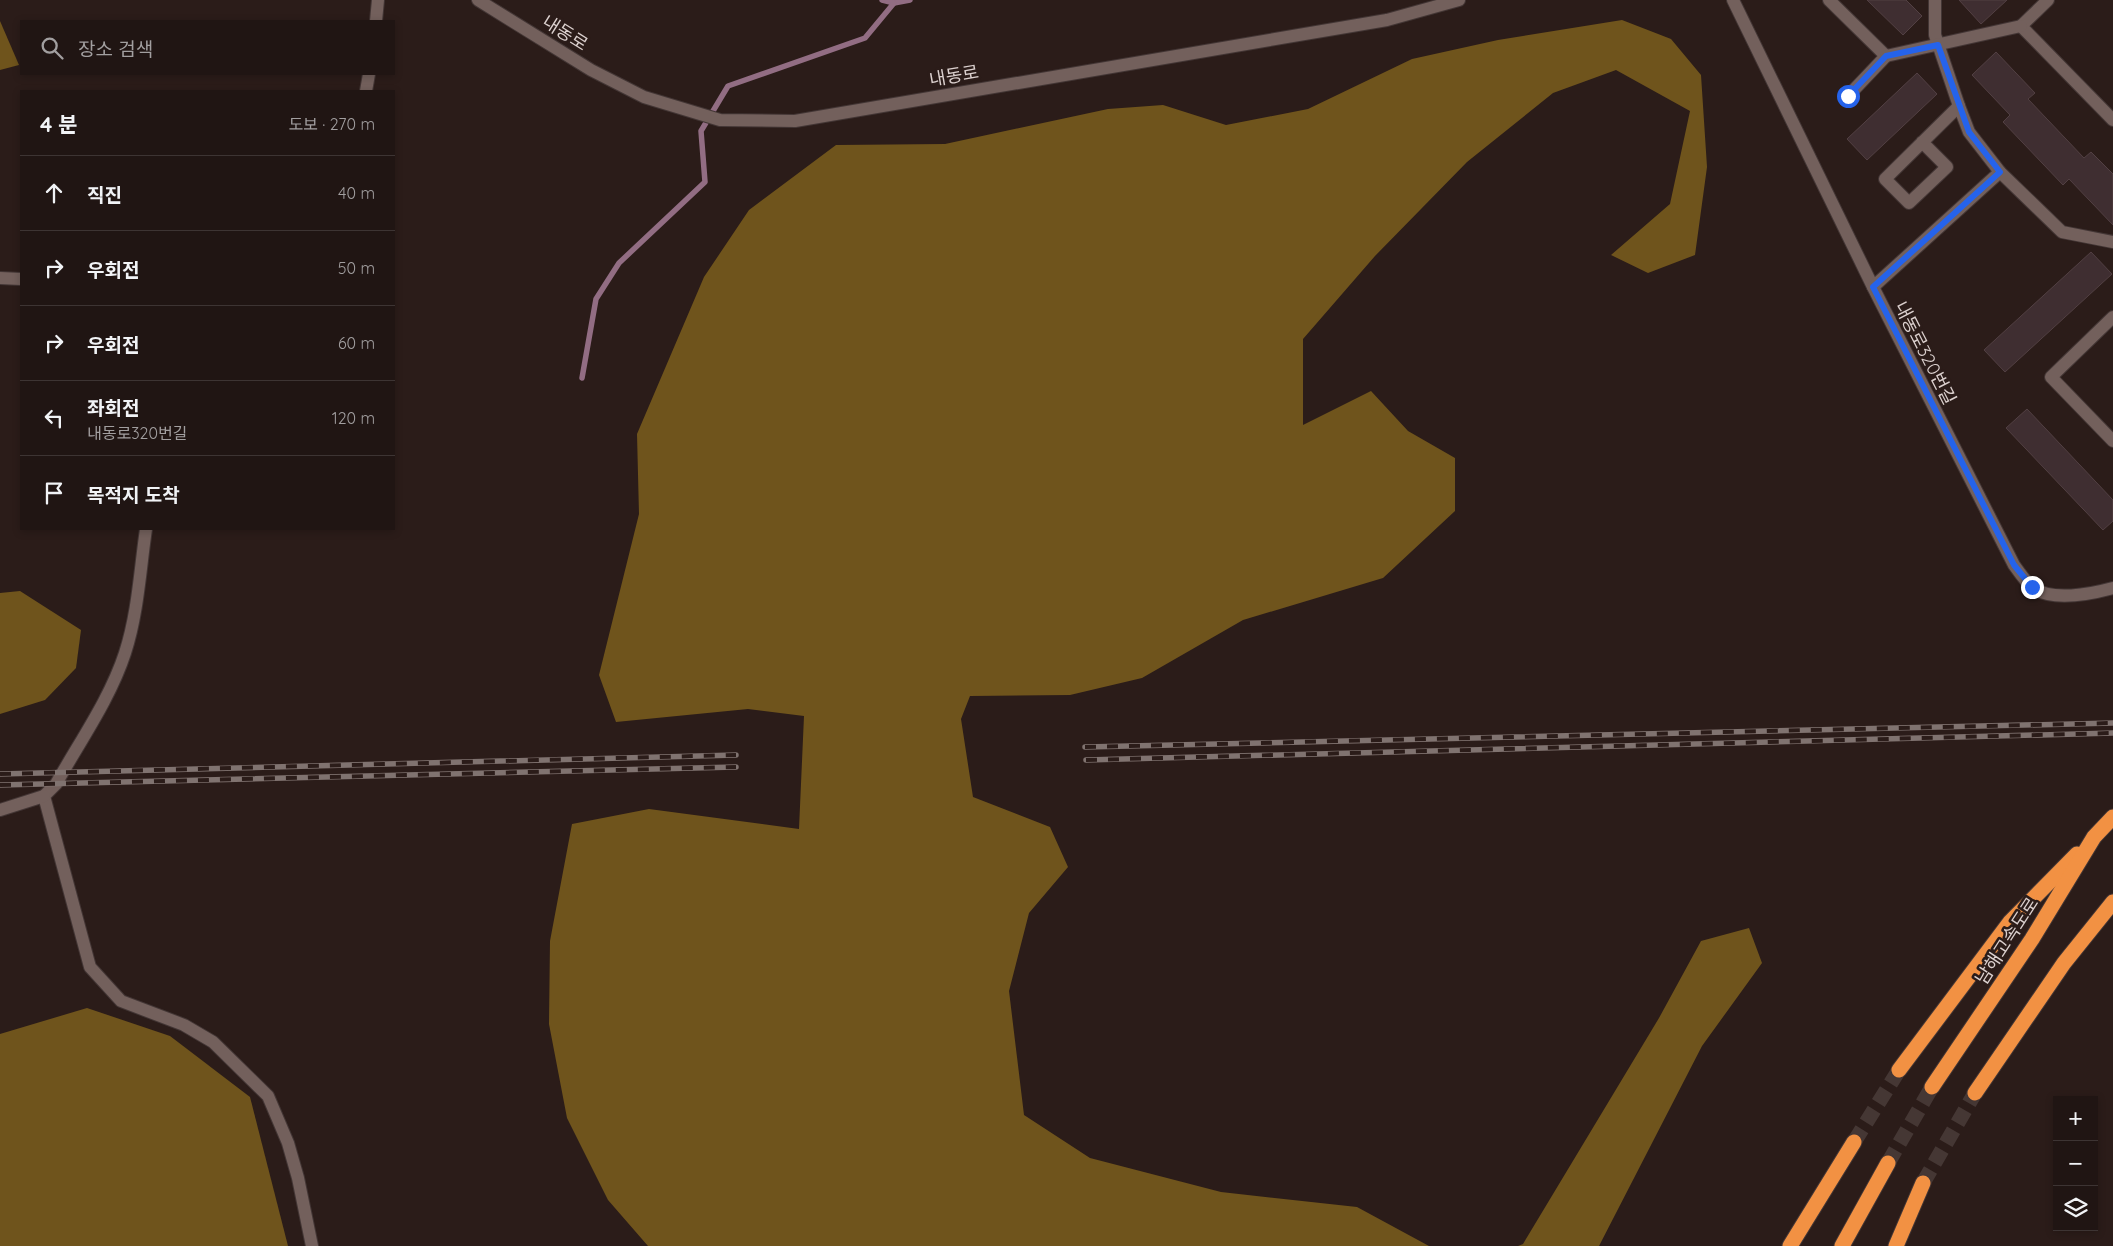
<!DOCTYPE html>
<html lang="ko">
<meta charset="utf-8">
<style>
:root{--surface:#201513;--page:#2d2221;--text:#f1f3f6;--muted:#a29fa0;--line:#3d3433}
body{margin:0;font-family:Quicksand,"Noto Sans KR",sans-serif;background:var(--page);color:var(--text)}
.controls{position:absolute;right:15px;bottom:15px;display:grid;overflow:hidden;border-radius:0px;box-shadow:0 2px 8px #0003}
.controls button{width:45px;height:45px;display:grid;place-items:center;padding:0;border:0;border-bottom:1px solid var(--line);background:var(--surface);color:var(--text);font:25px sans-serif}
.stop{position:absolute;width:15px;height:15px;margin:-11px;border:4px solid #2563eb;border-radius:50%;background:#fff}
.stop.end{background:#2563eb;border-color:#fff;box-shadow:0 1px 5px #0008}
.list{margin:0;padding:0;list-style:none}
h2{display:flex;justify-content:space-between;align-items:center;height:65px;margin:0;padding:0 20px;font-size:21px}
h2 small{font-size:16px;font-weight:400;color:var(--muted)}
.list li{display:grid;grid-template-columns:32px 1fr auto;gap:15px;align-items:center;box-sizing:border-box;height:75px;padding:0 20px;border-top:1px solid var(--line)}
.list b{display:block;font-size:19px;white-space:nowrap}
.list p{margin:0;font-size:16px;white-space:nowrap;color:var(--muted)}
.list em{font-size:16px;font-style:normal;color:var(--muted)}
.icon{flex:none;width:28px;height:28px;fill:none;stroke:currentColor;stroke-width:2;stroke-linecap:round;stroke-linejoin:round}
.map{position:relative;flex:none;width:2113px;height:1246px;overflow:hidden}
.search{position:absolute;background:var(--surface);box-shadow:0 2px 8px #0003;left:20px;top:20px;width:375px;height:55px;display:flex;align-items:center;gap:12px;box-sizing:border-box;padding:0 18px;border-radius:0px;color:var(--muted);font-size:19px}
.panel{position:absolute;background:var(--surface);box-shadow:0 2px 8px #0003;left:20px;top:90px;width:375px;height:440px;border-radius:0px}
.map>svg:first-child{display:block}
.forest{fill:#6f541c}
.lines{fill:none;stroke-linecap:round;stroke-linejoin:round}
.stream{stroke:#926d83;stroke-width:5.5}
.building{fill:#3f2e31;stroke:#524043}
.highway-tunnel{stroke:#453734;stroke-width:15;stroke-dasharray:15 8;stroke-linecap:butt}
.minor-casing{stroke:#433635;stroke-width:14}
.highway-casing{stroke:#433635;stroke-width:17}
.minor{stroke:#73605c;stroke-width:12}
.highway{stroke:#f29143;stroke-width:15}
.rail-casing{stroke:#807370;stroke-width:5.5}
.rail{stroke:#2b1c19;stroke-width:4;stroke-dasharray:11;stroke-linecap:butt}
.route{stroke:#2563eb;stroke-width:6}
.labels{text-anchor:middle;stroke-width:5;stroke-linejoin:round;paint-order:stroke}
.street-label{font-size:18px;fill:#dbd0ce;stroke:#2b1c19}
</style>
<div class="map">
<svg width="2113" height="1246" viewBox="0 0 2113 1246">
<rect width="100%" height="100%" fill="#2b1c19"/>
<g class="forest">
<path d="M1622 20 1671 39 1701 75 1707 167 1695 255 1648 273 1611 255 1670 204 1690 111 1616 70 1553 93 1467 162 1375 256 1303 339V425L1371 391 1408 431 1455 458V511L1383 578 1243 620 1142 678 1070 695 970 696 961 719 973 797 1050 827 1068 867 1029 913 1009 991 1024 1115 1090 1158 1221 1192 1357 1207 1429 1246H648L608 1200 567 1118 549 1024 550 941 572 824 649 809 799 829 804 716 748 709 616 722 599 675 639 514 637 434 704 277 749 210 836 145 945 144 1108 109 1163 105 1226 125 1308 109 1412 59 1498 40Z"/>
<path d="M0 21 19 65 0 70Z"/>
<path d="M20 591 81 630 76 668 45 700 0 714V593Z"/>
<path d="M1749 928 1762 963 1702 1046 1599 1246H1518L1523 1244 1659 1018 1701 941Z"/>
<path d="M87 1008 170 1036 250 1097 288 1246H0V1034Z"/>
</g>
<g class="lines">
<g class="stream">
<path d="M882 0 894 3 910 0"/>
<path d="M582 378 596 299 619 263 705 182 701 131 728 86 865 38 894 3"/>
</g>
</g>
<g class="building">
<path d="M1867 0H1906L1922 16 1903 35Z"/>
<path d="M1959 0H2007L1981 24Z"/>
<path d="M1996 52 2035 93 2028 99 2084 158 2091 152 2113 174V225L2069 179 2063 185 2003 122 2010 115 1972 75Z"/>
<path d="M1917 73 1937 94 1867 160 1847 139Z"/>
<path d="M2091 252 2112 274 2005 372 1984 350Z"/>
<path d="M2027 409 2113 500V521L2103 530 2006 428Z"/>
</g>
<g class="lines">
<g class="highway-tunnel">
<path d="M1854 1142 1899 1070"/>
<path d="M1888 1163 1932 1087"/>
<path d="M1923 1183 1975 1093"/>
</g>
<defs>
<g id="minor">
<path d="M478 0 591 70 644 97 720 120 795 121 1387 20 1459 0"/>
<path d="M1733 0 1873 287 2014 565C2019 572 2025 581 2032 587 2051 602 2091 594 2113 588"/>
<path d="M1829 0 1886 56 1848 96"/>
<path d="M1935 0V35L1959 106 1969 132 2000 172"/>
<path d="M2048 0 2021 26 2113 120"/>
<path d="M376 21 378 0"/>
<path d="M1886 56 2021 26"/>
<path d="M366 91 369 74"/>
<path d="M1922 142 1947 167 1909 203 1885 179 1959 106"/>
<path d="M0 278 21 279"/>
<path d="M1873 287 2000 172 2062 232 2113 242"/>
<path d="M2113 317 2051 377 2113 441"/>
<path d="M146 529C140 570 138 613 125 653 110 699 80 741 56 784L44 796 90 967 121 1001 184 1025 213 1042 268 1096 288 1143 298 1178 312 1246"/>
<path d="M0 810 44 796"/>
</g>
<g id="highway">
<path d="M1899 1070 2010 922 2077 854"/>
<path d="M1932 1087 2032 939 2094 837 2113 817"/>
<path d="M1975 1093 2064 963 2113 902"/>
<path d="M1790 1246 1854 1142"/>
<path d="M1842 1246 1888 1163"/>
<path d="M1896 1246 1923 1183"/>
</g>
</defs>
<use href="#minor" class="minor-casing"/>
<use href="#highway" class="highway-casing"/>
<use href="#minor" class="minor"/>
<use href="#highway" class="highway"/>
<defs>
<g id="rail">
<path d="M1085 747 2113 723"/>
<path d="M1086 760 2113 733"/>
<path d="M0 774 736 755"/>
<path d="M0 785 736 767"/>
</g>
</defs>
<use href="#rail" class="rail-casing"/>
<use href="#rail" class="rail"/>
</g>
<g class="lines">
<path class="route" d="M1848 96 1886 56 1938 45 1969 132 2000 172 1873 287 2014 565 2032 587"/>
</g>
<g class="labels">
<g class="street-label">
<text transform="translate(565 33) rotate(32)" y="6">내동로</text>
<text transform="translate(954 76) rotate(-10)" y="6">내동로</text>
<text transform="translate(1925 353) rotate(63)" y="6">내동로320번길</text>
<text transform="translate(2007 941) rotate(-57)" y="6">남해고속도로</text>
</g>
</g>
</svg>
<div class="controls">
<button>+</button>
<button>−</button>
<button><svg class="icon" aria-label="layers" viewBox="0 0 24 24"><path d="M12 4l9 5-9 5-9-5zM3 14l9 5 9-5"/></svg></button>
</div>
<div class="stop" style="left:1848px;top:96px"></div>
<div class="stop end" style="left:2032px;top:587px"></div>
<div class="search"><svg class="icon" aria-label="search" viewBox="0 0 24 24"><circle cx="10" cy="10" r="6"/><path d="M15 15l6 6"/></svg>장소 검색</div>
<section class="panel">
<h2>4 분<small>도보 · 270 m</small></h2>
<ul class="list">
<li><svg class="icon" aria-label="ahead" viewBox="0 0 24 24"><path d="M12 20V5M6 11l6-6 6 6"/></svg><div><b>직진</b></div><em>40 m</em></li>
<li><svg class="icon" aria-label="right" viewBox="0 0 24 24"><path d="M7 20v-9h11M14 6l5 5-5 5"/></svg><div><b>우회전</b></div><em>50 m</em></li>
<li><svg class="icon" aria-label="right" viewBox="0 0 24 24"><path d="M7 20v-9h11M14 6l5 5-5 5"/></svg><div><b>우회전</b></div><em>60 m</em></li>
<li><svg class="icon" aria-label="left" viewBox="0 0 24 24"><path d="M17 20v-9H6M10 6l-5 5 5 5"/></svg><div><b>좌회전</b><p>내동로320번길</p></div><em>120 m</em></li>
<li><svg class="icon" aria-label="arrive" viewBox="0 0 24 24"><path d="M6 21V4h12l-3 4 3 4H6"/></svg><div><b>목적지 도착</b></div></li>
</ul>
</section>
</div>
